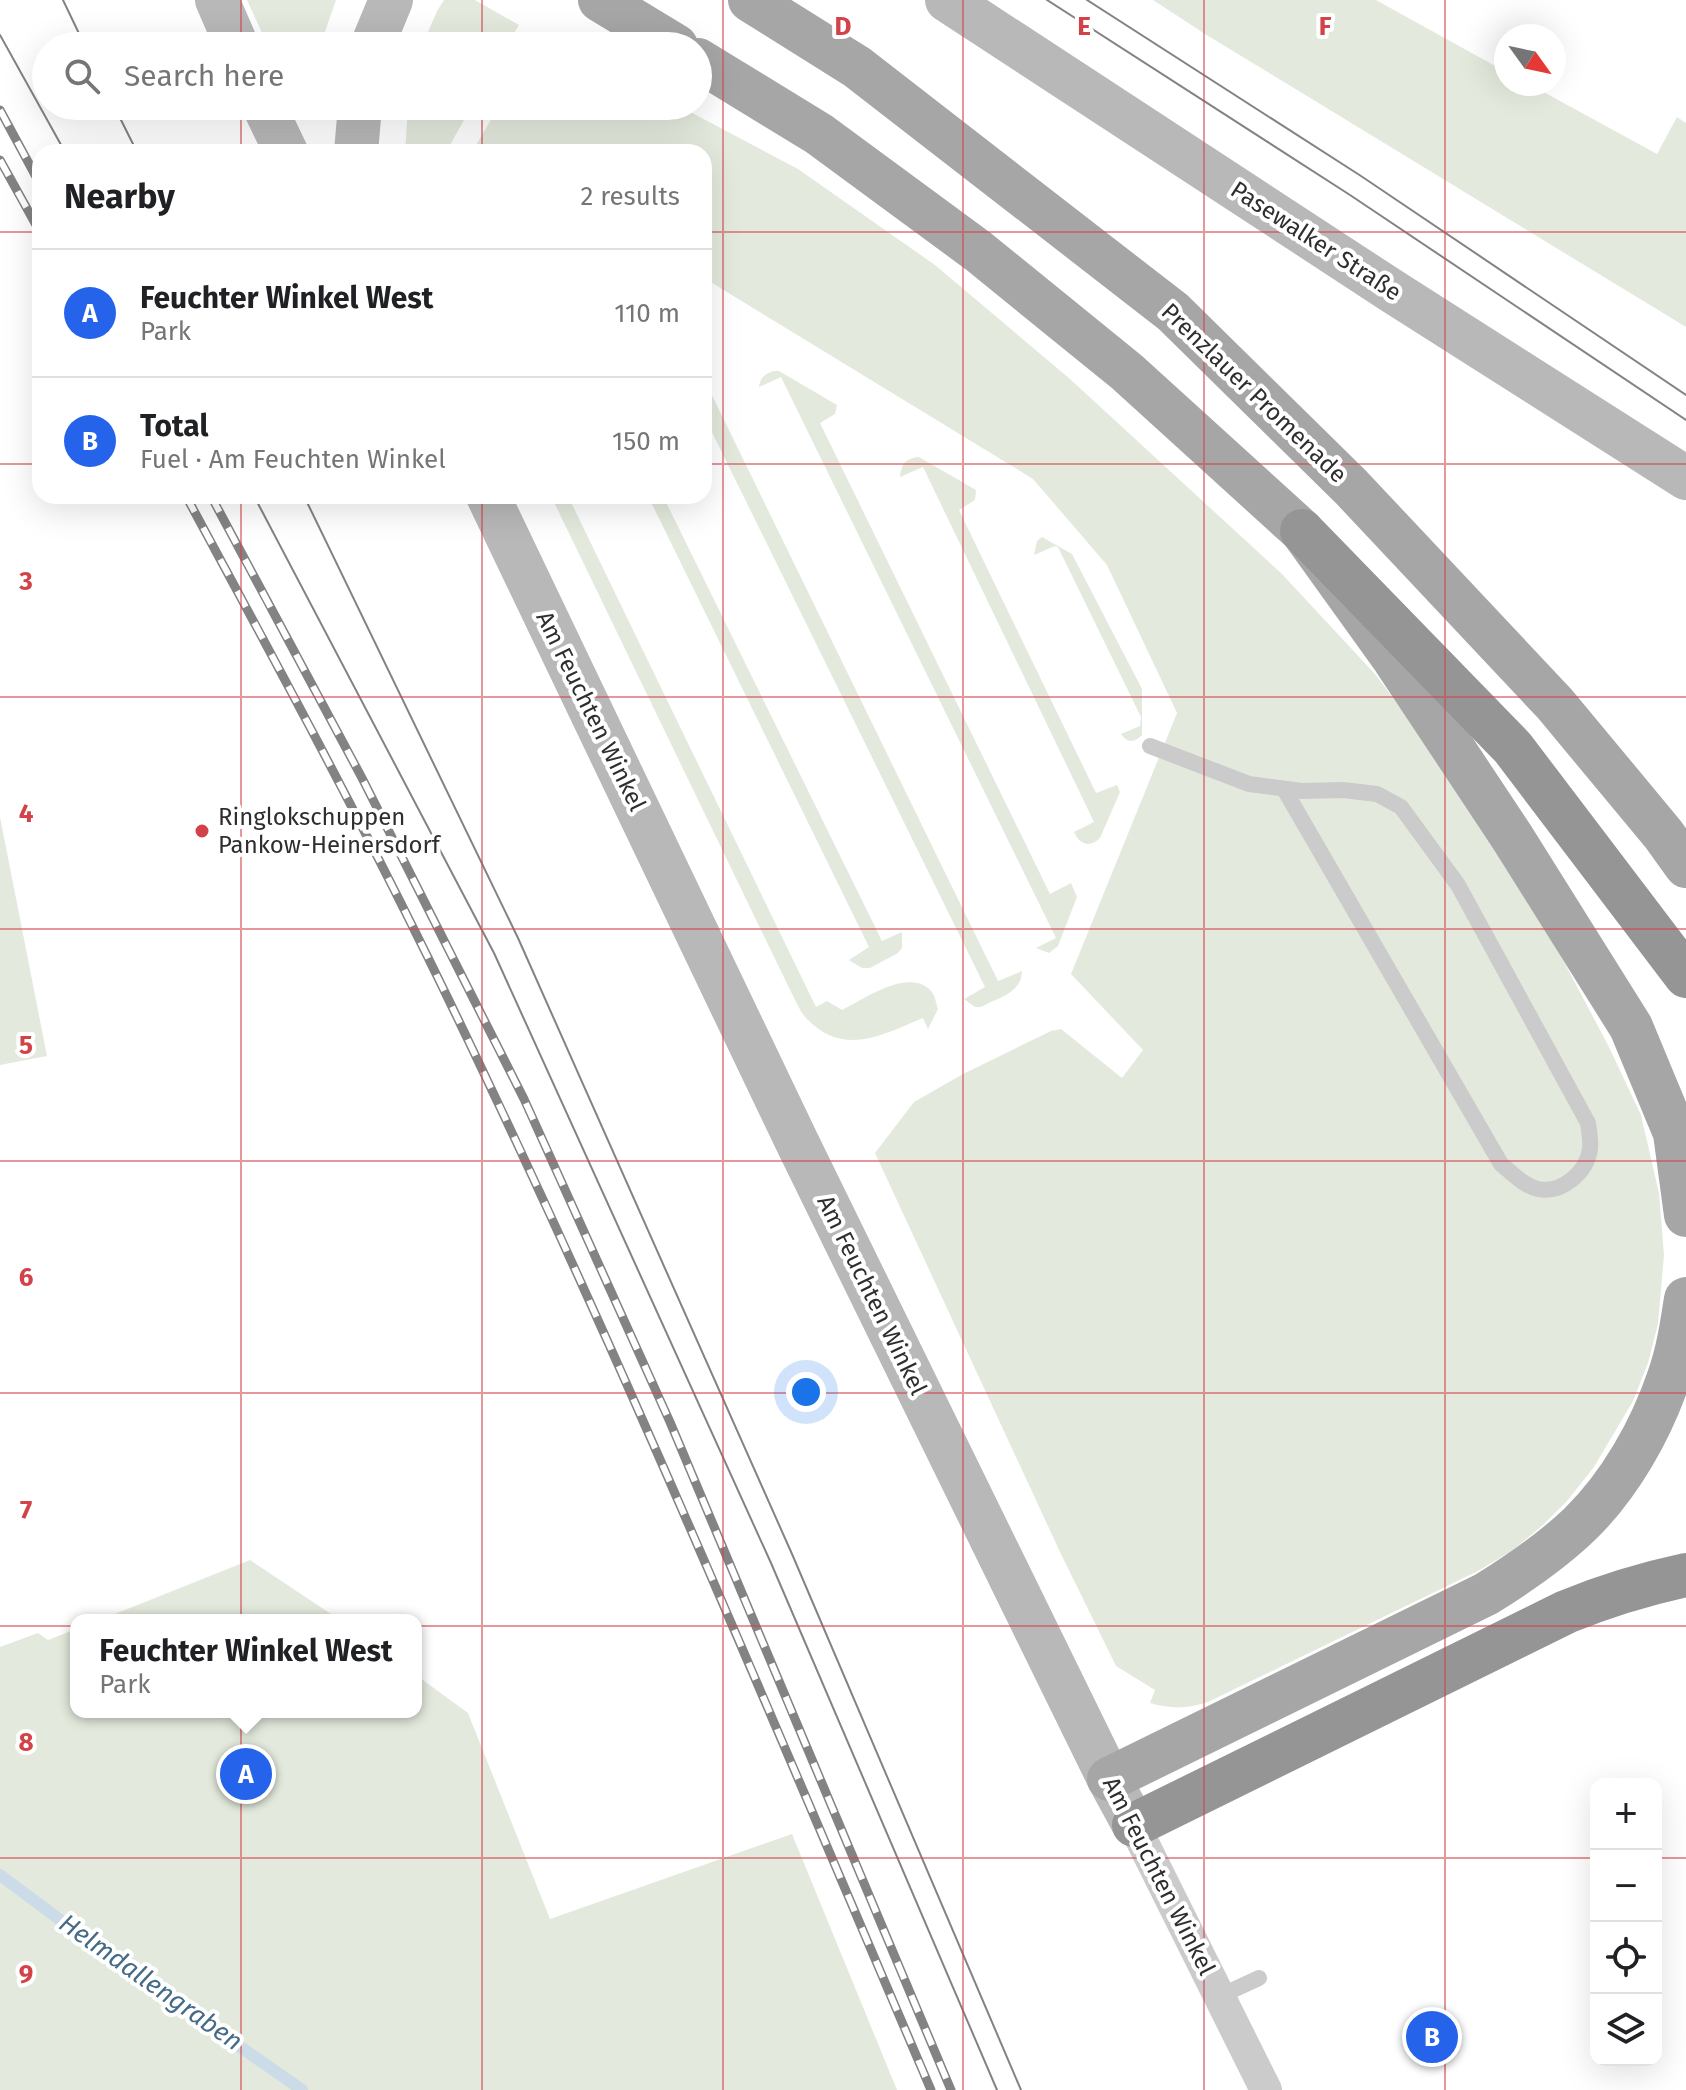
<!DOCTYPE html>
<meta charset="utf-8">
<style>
:root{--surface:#fff;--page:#f6f6f6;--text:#202124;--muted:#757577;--line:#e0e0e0;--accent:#2563eb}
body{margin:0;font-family:"Fira Sans",sans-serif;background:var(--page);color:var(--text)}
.controls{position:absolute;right:24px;bottom:24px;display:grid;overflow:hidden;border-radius:16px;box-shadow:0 8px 32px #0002}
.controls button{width:72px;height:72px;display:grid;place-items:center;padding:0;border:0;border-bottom:2px solid var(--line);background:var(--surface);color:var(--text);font:40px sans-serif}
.compass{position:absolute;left:1494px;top:24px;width:72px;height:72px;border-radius:50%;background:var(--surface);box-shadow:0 8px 32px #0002;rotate:123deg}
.you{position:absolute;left:806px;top:1392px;width:28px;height:28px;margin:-20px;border:6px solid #fff;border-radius:50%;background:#1a73e8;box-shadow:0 0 0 12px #1a73e833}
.badge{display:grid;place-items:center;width:52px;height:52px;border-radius:50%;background:var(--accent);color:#fff;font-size:26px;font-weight:700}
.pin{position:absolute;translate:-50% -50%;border:4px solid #fff;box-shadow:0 2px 8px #0006}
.popup{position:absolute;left:70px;top:1614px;width:352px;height:104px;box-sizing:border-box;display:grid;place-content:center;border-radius:16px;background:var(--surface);filter:drop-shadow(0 2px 6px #0005);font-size:26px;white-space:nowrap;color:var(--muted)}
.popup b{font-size:30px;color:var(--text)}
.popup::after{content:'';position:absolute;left:50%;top:100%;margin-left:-16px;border:16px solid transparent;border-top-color:var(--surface)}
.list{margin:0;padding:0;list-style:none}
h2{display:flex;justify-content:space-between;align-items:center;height:104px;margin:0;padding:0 32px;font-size:34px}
h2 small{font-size:26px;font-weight:400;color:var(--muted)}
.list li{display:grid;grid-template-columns:52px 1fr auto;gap:24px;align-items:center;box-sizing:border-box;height:128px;padding:0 32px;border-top:2px solid var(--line)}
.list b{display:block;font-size:30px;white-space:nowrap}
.list p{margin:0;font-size:26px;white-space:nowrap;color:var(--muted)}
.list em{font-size:26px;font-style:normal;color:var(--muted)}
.icon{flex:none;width:44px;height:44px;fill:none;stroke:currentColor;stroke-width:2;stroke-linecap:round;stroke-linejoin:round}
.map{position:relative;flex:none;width:1686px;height:2090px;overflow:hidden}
.search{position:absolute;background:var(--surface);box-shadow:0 8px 32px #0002;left:32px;top:32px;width:680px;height:88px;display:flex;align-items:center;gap:20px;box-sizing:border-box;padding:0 28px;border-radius:44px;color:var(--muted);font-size:30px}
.panel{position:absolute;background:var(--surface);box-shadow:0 8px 32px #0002;left:32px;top:144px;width:680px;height:360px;border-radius:24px}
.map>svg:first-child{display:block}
.green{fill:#e3eadd}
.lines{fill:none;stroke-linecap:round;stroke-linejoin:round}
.stream{stroke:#cbdce8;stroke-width:12}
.service{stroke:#cbcbcb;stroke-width:16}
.minor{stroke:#cbcbcb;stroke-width:32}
.secondary{stroke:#b8b8b8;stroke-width:44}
.primary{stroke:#a6a6a6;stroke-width:44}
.motorway{stroke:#959595;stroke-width:44}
.tram{stroke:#838383;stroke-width:2}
.rail-casing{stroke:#838383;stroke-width:9}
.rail{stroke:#fff;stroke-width:6;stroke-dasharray:18;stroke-linecap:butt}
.grid{fill:none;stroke:#d24248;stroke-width:2;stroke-opacity:0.55}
.poi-dot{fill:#d24248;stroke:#fff;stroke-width:3}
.labels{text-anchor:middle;stroke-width:8;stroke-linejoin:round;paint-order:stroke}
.street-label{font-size:24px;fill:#2e2e2e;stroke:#fff}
.poi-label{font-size:24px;fill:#2e2e2e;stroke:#fff;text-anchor:start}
.water-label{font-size:26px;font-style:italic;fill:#456b87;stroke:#fff}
.grid-label{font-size:26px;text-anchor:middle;font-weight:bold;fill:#d24248;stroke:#fff;stroke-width:8;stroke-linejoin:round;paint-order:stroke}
</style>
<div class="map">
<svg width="1686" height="2090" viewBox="0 0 1686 2090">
<rect width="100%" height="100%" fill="#fff"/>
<g class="green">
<path d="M247 0H336L320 46H268Z"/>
<path d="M444 0H475L519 25 506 46H422L437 11Z"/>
<path d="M1153 0H1376L1506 72V84H1529L1657 154 1677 117 1686 123V327L1205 34Z"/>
<path d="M408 106H472L446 152H405Z"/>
<path d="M499 106H679L798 169 935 265 1070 379 1282 574 1375 674 1416 728 1545 926 1609 1047 1641 1115 1659 1193 1664 1255 1658 1324 1648 1363 1633 1401 1594 1467 1567 1501 1543 1525 1513 1550 1478 1571 1208 1702C1188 1709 1171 1709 1150 1703L1155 1690 1116 1666 1060 1552 875 1153 914 1102 963 1074 1051 1031 1061 1029 1122 1078 1143 1050 1071 974 1177 713 1107 565 1033 479 704 278V152H472Z"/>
<path d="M774 371H779L837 405 835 414 820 423 1050 894 1071 883 1077 897 1058 946 1049 953 1036 948 1056 938 781 377 759 387C760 378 765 373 774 371Z"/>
<path d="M704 379 998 981 1022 971C1022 993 998 998 981 1007H975L964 999 985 987 704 416Z"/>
<path d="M919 457 976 490 975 500 959 510 1096 793 1117 785 1120 792 1100 838C1090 848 1080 845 1074 832L1094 822 923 467 900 477C901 464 906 458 919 457Z"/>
<path d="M551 496H568L816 1007 827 1001 842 1010C864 999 909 967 931 991 935 995 936 1003 938 1009L928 1029 923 1018C882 1035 844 1057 807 1019 800 1012 796 1001 791 992Z"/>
<path d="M648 496H663L882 941 902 932V948L898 953 870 968H862L849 960 869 947Z"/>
<path d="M1042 537 1072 554 1142 689V735C1134 743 1127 743 1121 734L1140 726 1141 717 1058 547 1055 546 1034 555 1037 541Z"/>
<path d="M0 817 47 1056 0 1065Z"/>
<path d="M250 1560 340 1620H100Z"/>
<path d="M76 1629V1712H416V1675L468 1713 550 1919 792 1834 897 2090H0V1647L38 1633 48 1640Z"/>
</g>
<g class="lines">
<path class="stream" d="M0 1875 79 1934 302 2090"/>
<g class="service">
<path d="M1150 746 1249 784 1302 791 1343 790 1377 794 1401 807 1458 885 1588 1123C1589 1131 1591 1141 1590 1149 1587 1172 1562 1194 1538 1189 1524 1186 1512 1173 1501 1164L1284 789"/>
<path d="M1220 1996 1259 1978"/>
</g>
<path class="minor" d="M1134 1825 1266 2090"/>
<g class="secondary">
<path d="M217 0 237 46"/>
<path d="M947 0 1392 291 1686 478"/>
<path d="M372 46 391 0"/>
<path d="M264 106 286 152"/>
<path d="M356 152 360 106"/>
<path d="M488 496 797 1142 1109 1779 1134 1825"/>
</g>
<g class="primary">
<path d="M600 0 676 46"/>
<path d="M750 0 857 67 1173 312 1351 487 1555 704 1663 834 1686 866"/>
<path d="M698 60 819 134 978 251 1127 372 1302 531 1394 659 1512 837 1631 1027 1675 1133 1686 1215"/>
<path d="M1109 1779 1486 1594C1520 1573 1552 1551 1580 1524 1620 1485 1651 1430 1669 1377 1678 1352 1682 1325 1686 1299"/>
</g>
<g class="motorway">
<path d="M1302 531 1513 748 1686 976"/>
<path d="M1134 1825 1566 1612C1605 1596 1644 1584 1686 1575"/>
</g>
<g class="tram">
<path d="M63 0 85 46"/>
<path d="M1047 0 1350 195 1686 420"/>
<path d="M1087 0 1361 176 1686 395"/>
<path d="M0 35 65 152"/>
<path d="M114 106 137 152"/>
<path d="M254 496 494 953 771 1563 997 2090"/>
<path d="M304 496 518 938 792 1554 1021 2090"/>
</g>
<defs>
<g id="rail">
<path d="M0 110 40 184"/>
<path d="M0 160 40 232"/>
<path d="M186 496C273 657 360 818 440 982 617 1345 772 1719 931 2090"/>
<path d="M211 496 362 778 524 1099 670 1422 951 2090"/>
</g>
</defs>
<use href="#rail" class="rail-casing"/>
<use href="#rail" class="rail"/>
</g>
<path class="grid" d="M241 0V46M482 0V46M723 0V2090M963 0V2090M1204 0V2090M1445 0V2090M241 106V152M482 106V152M0 232H40M704 232H1686M0 464H40M704 464H1686M241 496V2090M482 496V2090M0 697H1686M0 929H1686M0 1161H1686M0 1393H1686M0 1626H1686M0 1858H1596M1656 1858H1686"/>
<circle class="poi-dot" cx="202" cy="831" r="8"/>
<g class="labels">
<g class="street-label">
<text transform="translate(1316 241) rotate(33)" y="8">Pasewalker Straße</text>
<text transform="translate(1254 393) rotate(44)" y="8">Prenzlauer Promenade</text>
<text transform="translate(591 711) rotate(64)" y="8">Am Feuchten Winkel</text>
<text transform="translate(872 1295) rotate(64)" y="8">Am Feuchten Winkel</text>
<text transform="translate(1159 1876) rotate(63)" y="8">Am Feuchten Winkel</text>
</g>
<g class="poi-label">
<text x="218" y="825">Ringlokschuppen<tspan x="218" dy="28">Pankow-Heinersdorf</tspan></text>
</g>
<g class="water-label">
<text transform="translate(151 1982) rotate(35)" y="9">Helmdallengraben</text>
</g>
</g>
<g class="grid-label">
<text x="843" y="35">D</text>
<text x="1084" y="35">E</text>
<text x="1325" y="35">F</text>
<text x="26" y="590">3</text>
<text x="26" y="822">4</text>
<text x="26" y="1054">5</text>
<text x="26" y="1286">6</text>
<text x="26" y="1519">7</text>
<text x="26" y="1751">8</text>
<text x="26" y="1983">9</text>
</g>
</svg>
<div class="controls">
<button>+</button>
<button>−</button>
<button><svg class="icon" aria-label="locate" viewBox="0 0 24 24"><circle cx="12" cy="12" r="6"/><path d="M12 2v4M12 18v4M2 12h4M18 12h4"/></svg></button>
<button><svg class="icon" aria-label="layers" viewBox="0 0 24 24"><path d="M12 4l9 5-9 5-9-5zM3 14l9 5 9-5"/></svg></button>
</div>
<svg class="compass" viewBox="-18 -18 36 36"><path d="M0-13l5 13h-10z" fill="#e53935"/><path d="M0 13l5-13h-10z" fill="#757577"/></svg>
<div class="you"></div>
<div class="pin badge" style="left:246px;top:1774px">A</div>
<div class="popup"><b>Feuchter Winkel West</b>Park</div>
<div class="pin badge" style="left:1432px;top:2037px">B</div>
<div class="search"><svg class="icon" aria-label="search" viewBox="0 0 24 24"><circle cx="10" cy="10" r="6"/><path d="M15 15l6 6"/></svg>Search here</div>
<section class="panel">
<h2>Nearby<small>2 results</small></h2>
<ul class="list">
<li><span class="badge">A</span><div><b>Feuchter Winkel West</b><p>Park</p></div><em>110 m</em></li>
<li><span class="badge">B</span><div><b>Total</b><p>Fuel · Am Feuchten Winkel</p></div><em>150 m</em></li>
</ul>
</section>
</div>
